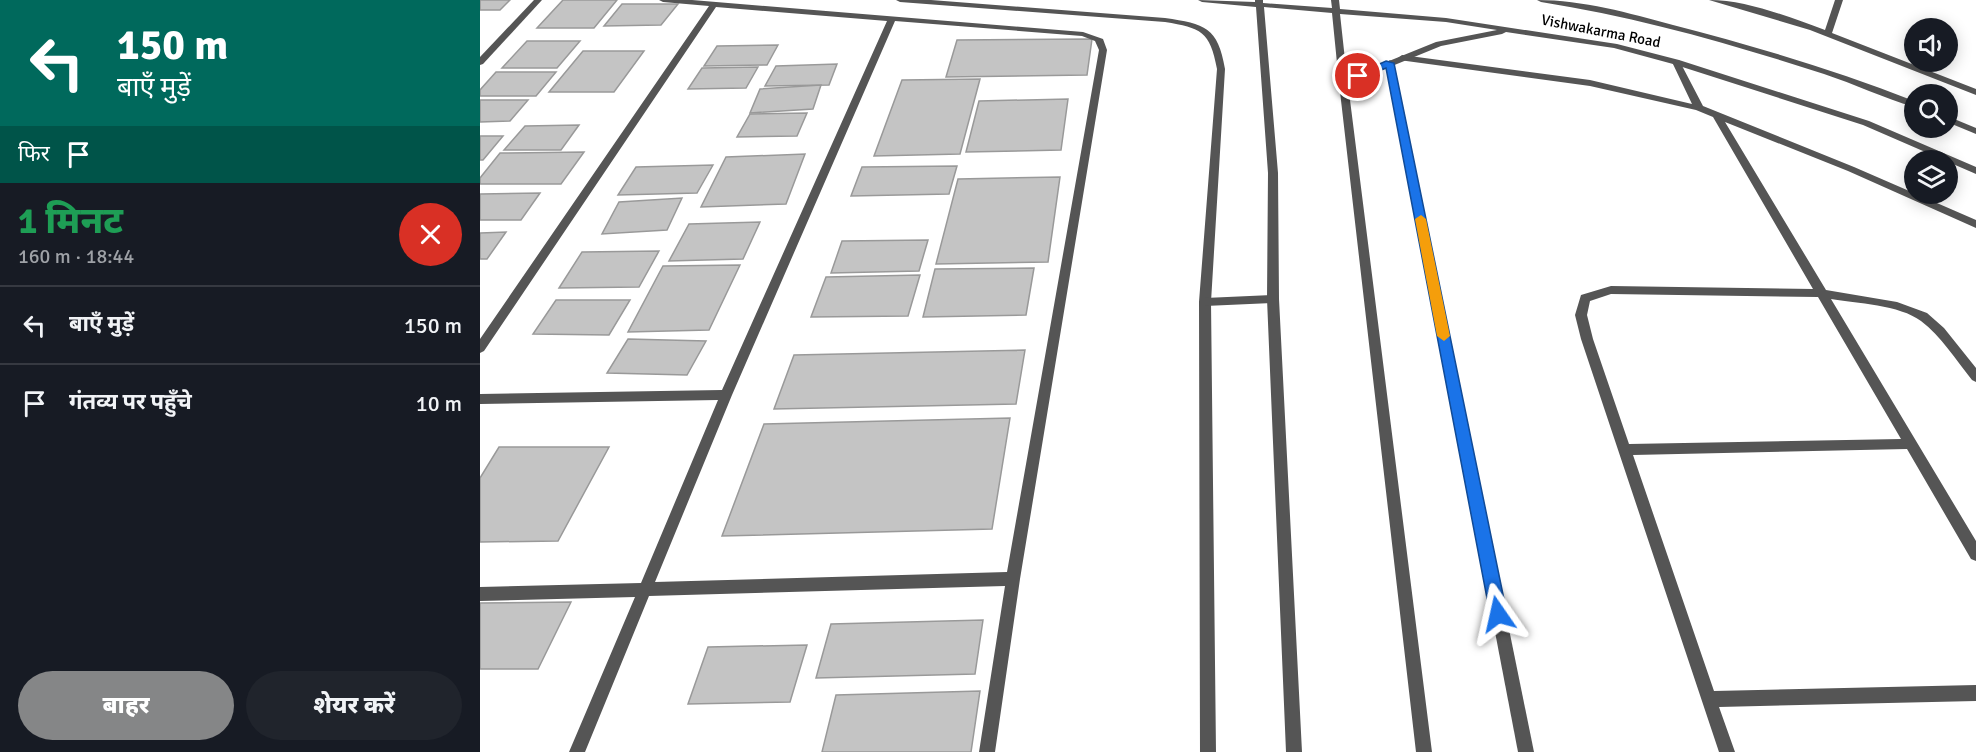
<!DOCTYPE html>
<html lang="hi">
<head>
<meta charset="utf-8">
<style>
  body { margin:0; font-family:Signika,"Noto Sans Devanagari",sans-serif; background:#20242c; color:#f1f3f6; height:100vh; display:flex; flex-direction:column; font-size:22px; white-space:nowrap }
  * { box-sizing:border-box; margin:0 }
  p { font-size:20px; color:#9ea1a6 }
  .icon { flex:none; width:33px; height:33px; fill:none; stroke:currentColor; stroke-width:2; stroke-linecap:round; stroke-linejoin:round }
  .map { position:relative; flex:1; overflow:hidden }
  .details { display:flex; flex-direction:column; background:#171b24; width:480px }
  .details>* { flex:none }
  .top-card { background:#00695c; color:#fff; overflow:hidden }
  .tools { position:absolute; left:1424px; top:18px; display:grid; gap:12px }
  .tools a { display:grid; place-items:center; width:54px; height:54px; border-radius:50%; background:#171b24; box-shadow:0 3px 15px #0003; font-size:30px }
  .pin { position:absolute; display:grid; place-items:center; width:51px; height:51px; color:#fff; margin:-26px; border:3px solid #fff; border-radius:50%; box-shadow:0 2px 6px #0007 }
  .me { position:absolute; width:66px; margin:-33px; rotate:349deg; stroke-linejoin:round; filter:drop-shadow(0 0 4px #0008) }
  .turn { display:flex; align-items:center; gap:21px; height:126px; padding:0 18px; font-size:27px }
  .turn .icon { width:78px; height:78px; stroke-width:2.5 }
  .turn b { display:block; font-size:42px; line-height:51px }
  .then { display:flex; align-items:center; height:57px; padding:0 18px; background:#0003; gap:12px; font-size:22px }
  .round { display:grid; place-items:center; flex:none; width:63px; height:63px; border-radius:32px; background:#20242c }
  .overview { display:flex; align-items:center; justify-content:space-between; height:102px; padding:0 18px }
  h1 { font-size:36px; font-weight:800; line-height:45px; color:#1e9e55 }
  .primary-button { display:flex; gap:12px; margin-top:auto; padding:12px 18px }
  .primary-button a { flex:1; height:69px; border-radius:36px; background:#858687; color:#fff; font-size:24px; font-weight:800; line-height:69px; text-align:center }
  .primary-button a+a { background:#20242c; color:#f1f3f6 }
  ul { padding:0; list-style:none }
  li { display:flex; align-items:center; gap:18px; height:78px; padding:0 18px; border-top:2px solid #363941 }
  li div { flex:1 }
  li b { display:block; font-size:22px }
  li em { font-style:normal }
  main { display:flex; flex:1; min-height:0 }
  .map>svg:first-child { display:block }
  .building { fill:#c4c4c4; stroke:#999; stroke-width:1.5 }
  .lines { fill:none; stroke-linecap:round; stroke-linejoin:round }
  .service { fill:#555; fill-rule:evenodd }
  .minor { fill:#555; fill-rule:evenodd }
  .tertiary { fill:#555; fill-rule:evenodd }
  .route { fill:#1a73e8; stroke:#114b97; stroke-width:1.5 }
  .slow { fill:#f59e0b }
  .labels { text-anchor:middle; stroke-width:6; stroke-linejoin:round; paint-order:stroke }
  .far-street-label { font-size:15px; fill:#000; stroke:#fff }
</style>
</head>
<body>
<main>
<section class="details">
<div class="top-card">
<div class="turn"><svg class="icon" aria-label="left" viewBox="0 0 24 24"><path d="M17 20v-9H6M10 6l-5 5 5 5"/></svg><div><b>150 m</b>बाएँ मुड़ें</div></div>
<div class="then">फिर<svg class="icon" aria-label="arrive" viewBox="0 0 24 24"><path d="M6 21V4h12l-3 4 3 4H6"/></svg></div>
</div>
<div class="overview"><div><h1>1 मिनट</h1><p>160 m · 18:44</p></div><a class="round" style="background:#d93025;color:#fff"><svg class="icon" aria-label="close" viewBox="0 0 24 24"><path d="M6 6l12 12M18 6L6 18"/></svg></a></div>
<ul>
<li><svg class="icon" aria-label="left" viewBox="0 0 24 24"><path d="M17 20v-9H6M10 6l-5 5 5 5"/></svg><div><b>बाएँ मुड़ें</b></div><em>150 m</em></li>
<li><svg class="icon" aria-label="arrive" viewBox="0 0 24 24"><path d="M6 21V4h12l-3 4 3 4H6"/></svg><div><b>गंतव्य पर पहुँचे</b></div><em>10 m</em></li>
</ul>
<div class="primary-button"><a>बाहर</a><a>शेयर करें</a></div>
</section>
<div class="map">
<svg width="1496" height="752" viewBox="0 0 1496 752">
  <rect width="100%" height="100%" fill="#fff"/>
  <g class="building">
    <polygon points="0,0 30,0 20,10 0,10"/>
    <polygon points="83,0 137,0 114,28 57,28"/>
    <polygon points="142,4 198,4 181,25 124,26"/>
    <polygon points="612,39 607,75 466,77 477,40"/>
    <polygon points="47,41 100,41 77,68 22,68"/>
    <polygon points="298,45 287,65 224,66 237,46"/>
    <polygon points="103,51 164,51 134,92 69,92"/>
    <polygon points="357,64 349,85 285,86 296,66"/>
    <polygon points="278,67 266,88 208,89 222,68"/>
    <polygon points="16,72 76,72 56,96 0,96 0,90"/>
    <polygon points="500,79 480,154 394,156 422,80"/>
    <polygon points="341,85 333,109 270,113 280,89"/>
    <polygon points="588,99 581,150 486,152 499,101"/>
    <polygon points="0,100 48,100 30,121 0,122"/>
    <polygon points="327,113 317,136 257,137 270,114"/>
    <polygon points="99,125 81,150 24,150 45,126"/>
    <polygon points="0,136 23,136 3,160 0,160"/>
    <polygon points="104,152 81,184 0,184 0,178 20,153"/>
    <polygon points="325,154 306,204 221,207 246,157"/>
    <polygon points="233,165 217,193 138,195 156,167"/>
    <polygon points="477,166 469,194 371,196 382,167"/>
    <polygon points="580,177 568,262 456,264 478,179"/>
    <polygon points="60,193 41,220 0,220 0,194"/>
    <polygon points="202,198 187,230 122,234 139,202"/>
    <polygon points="280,222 263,259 189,261 209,224"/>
    <polygon points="26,232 7,259 0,259 0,233"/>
    <polygon points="448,240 439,271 351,273 362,241"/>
    <polygon points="179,251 159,287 79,288 102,252"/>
    <polygon points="260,265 229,330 148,332 183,266"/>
    <polygon points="554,268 546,315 443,317 455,269"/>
    <polygon points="440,275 428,316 331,317 346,277"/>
    <polygon points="76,300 150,300 129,335 53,334"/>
    <polygon points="148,339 226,341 207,375 127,373"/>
    <polygon points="545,350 536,404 294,409 314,355"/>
    <polygon points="530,418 512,529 242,536 284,424"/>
    <polygon points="19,447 129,447 78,541 0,542 0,478"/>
    <polygon points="91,602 58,669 0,669 0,603"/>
    <polygon points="503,620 495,674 336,678 351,624"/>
    <polygon points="327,645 310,702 208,704 228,647"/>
    <polygon points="500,691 491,752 342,752 356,695"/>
  </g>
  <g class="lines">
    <path class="service" d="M416,0h35l234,18c40,6 53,9 60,51l-14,233 5,450h-16l-1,-450 18,-233c-7,-38 -16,-41 -52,-47l-265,-20z"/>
    <g class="minor">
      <polygon points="54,0 62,0 3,64 0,65 0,57"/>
      <path d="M179,0h33l391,32 20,7 4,11 -87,529 -25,173h-16l26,-166 -356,10 -64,156h-16l66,-155 -155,4v-14l161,-4 77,-183 -238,4v-10l242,-4 165,-369 -171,-14 -232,344 -4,2v-14l229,-333 -46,-4zM415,21l187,15 13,5 4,9 -92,522 -352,10 77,-187z"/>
      <path d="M1229,0c38,0 80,17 116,30l10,-30h8l-11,33 144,56v6l-166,-65z"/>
      <path d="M922,55l188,25 102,24 -20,-42 7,-2 24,46 151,61 122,53v8l-128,-57 -123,-49 101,168 71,12 30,11 17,15 32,40v14l-4,-2c-16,-20 -31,-44 -51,-59 -21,-16 -65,-18 -90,-22l145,242v20l-5,-2 -64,-110 -274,6 81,236 262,-6v16l-257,6 16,45h-16l-138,-413 -6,-24 6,-20 30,-9 202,3 -100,-172 -17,-7 -106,-24 -191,-26 -1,-2zM1131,294l207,3 83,142 -272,5 -36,-105 -6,-24 3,-14z"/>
      <polygon points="910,60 914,63 1054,752 1038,752 906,63"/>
      <polygon points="793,295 799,299 793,303 725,306 719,302 725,298"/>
    </g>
    <g class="tertiary">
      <path d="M718,0l57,2v-2h8v3l69,5 -1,-8h8l1,9 106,9 171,26 62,16 190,61 107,46v7l-113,-49 -190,-61 -59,-16 -108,-16 -4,2 -61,12 -93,38 84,668h-16l-77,-669 -7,-70 -68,-6 14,166 1,126 23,453h-16l-19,-453 1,-126 -12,-166 -54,-5zM860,14l106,8 51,8 -61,12 -89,36z"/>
      <path d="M1057,0c46,0 92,13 136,25 81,21 163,45 241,76v6c-30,-9 -60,-23 -90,-33 -93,-30 -187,-57 -283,-72z"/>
      <polygon points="1467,116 1496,128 1496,134 1467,122"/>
    </g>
  </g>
  <polygon class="route" points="906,61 914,63 1027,614 1024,620 1018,622 1013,620 1010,614 906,68 882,78 873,76"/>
  <polygon class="slow" points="941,215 946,219 970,336 964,341 957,336 935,219"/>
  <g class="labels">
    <g class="far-street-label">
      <text transform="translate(1121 31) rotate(11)" y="5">Vishwakarma Road</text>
    </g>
  </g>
</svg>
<div class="tools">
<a><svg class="icon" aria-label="sound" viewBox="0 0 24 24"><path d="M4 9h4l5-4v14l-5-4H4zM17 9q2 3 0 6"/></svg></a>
<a><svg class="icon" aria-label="search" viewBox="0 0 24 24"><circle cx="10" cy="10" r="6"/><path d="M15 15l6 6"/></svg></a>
<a><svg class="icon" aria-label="layers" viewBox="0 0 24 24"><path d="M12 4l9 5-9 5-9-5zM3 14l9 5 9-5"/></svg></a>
</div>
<div class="pin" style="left:878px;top:76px;background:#d93025"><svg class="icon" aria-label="arrive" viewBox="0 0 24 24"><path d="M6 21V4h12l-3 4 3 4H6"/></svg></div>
<svg class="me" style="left:1018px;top:614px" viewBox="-20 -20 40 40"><path d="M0-17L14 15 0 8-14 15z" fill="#1a73e8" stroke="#fff" stroke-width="4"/></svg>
</div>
</main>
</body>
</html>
